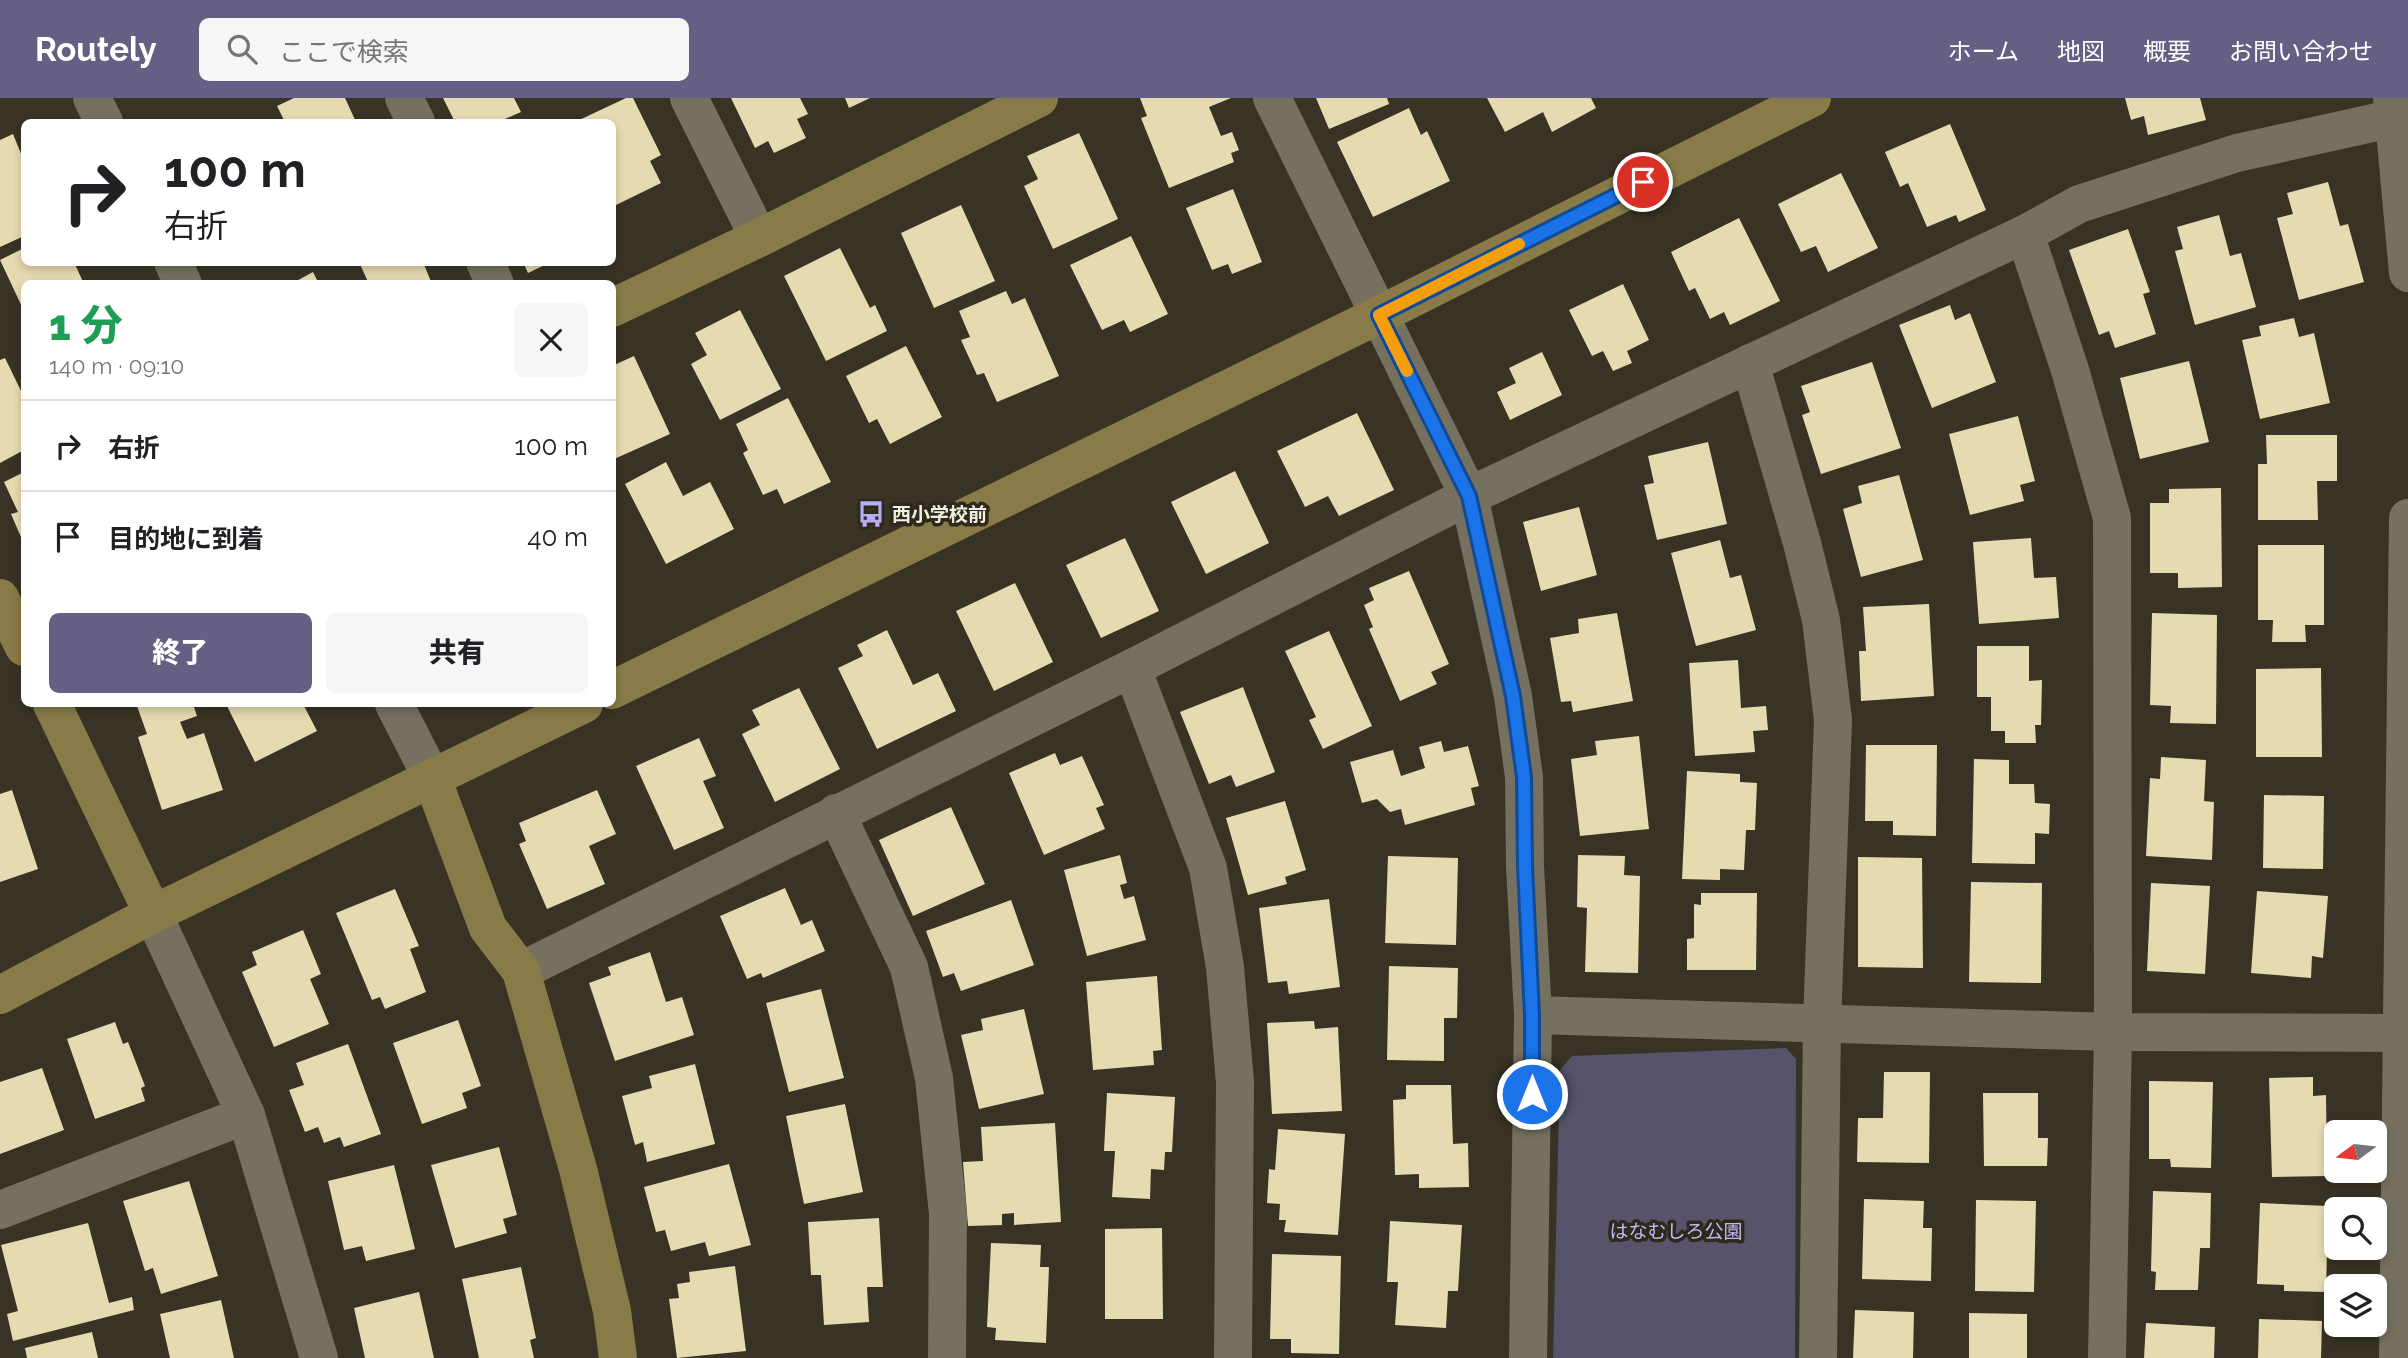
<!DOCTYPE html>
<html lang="ja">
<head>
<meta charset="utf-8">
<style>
  body { margin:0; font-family:Raleway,"Noto Sans JP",sans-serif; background:#f6f6f6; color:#202124; height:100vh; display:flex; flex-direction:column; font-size:26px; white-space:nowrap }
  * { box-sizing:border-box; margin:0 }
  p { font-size:23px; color:#757577 }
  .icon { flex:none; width:38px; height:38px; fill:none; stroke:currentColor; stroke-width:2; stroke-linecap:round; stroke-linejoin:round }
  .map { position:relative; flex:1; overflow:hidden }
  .panel { position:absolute; left:21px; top:182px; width:595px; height:427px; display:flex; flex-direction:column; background:#fff; border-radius:10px; box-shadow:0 4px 10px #0003 }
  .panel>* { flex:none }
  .banner { position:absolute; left:21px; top:21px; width:595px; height:147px; border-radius:10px; box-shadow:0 4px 10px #0003; background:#fff; color:#202124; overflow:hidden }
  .needle { width:46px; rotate:255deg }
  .tools { position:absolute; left:2324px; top:1022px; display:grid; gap:14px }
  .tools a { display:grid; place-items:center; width:63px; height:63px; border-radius:10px; background:#fff; box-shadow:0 4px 10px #0003; font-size:35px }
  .pin { position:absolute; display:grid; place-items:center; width:60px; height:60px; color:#fff; margin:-30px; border:4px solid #fff; border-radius:50%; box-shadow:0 2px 7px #0007 }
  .me { position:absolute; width:77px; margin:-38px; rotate:0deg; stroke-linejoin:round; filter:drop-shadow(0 0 5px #0008) }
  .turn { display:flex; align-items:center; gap:24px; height:147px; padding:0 28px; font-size:32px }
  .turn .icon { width:91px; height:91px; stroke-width:2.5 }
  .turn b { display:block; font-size:49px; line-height:60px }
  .round { display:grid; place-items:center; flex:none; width:74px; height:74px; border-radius:10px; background:#f6f6f6 }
  .overview { display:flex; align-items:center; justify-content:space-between; height:119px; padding:0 28px }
  h1 { font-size:42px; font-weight:800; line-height:52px; color:#1e9e55 }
  .primary-button { display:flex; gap:14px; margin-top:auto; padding:14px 28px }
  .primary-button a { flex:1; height:80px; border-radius:10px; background:#646083; color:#fff; font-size:28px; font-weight:800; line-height:80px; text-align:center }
  .primary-button a+a { background:#f6f6f6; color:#202124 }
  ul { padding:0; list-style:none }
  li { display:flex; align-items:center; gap:21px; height:91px; padding:0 28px; border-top:2px solid #e0e0e0 }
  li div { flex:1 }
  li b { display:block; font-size:26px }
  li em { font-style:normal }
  header { display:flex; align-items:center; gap:42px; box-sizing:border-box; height:98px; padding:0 35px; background:#646083; color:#fff }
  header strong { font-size:33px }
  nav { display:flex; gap:38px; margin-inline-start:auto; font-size:24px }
  .search { width:490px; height:63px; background:#f6f6f6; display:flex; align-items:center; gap:18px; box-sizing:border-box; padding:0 24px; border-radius:10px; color:#757577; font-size:26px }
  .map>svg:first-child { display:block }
  .green { fill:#56536a }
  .building { fill:#e6dab1 }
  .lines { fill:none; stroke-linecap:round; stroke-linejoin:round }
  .street { stroke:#75705f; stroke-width:38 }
  .secondary { stroke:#887b47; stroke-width:38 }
  .route-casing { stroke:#114b97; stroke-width:18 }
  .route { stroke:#1a73e8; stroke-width:12 }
  .slow { stroke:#f59e0b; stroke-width:12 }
  .labels { text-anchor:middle; stroke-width:7; stroke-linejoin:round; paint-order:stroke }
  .poi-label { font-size:19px; font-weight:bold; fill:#f2efe6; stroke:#2e291b; text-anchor:start }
  .park-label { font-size:19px; fill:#c1b9f6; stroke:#2e291b }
</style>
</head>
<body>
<header>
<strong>Routely</strong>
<div class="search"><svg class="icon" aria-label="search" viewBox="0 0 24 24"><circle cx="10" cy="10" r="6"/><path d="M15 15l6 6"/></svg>ここで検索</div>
<nav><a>ホーム</a><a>地図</a><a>概要</a><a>お問い合わせ</a></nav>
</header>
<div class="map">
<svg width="2408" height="1260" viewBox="0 0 2408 1260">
  <rect width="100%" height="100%" fill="#383324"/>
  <polygon class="green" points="1786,950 1796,961 1795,1260 1553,1260 1560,972 1572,958"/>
  <g class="building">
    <polygon points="294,0 345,0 356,24 285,24 277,8"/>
    <polygon points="443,0 514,0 521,14 498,24 455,24"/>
    <polygon points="626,0 633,0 661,57 650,63 661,85 614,108 612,24 575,24"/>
    <polygon points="731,0 800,0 808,16 797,21 806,40 774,55 768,43 755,50"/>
    <polygon points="845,0 870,0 849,10"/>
    <polygon points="1140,0 1231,0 1209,9 1221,38 1232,34 1239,52 1231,55 1234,64 1169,90 1141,20 1147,18"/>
    <polygon points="1316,0 1387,0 1389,6 1329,31"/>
    <polygon points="1487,0 1591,0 1596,10 1552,34 1543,14 1505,34"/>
    <polygon points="2125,0 2200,0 2206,22 2148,37 2144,18 2131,22"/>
    <polygon points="1409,10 1421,37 1427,33 1450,83 1373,119 1337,44"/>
    <polygon points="1950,26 1986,112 1959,124 1956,117 1927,129 1908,85 1900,89 1885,54"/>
    <polygon points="1079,35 1118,121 1053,151 1024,88 1038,81 1027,58"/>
    <polygon points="13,36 24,63 24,138 0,149 0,42"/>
    <polygon points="1841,75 1878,150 1828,174 1816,148 1801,154 1778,106"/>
    <polygon points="2328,84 2340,128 2348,126 2364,184 2299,202 2277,120 2293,116 2287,95"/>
    <polygon points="1233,91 1262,164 1232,176 1228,166 1212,172 1186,110"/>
    <polygon points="961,107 995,183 934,210 901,135"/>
    <polygon points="2219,117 2230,158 2241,155 2256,209 2195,227 2175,153 2183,151 2177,129"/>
    <polygon points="1739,120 1780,203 1730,227 1724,214 1710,221 1695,190 1689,193 1671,154"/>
    <polygon points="2128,131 2150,194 2143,196 2156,236 2115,250 2109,233 2099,237 2069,152"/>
    <polygon points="1131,138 1168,216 1130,234 1124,222 1102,232 1070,167"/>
    <polygon points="24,150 24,164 74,164 84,186 24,186 24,213 0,162"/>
    <polygon points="840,150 870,210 875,207 887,233 826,263 784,178"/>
    <polygon points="359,164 423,164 432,186 369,186"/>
    <polygon points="523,164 551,164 528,175"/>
    <polygon points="313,174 319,186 291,186"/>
    <polygon points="1623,186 1649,242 1627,253 1632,265 1613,273 1603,253 1592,258 1569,212"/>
    <polygon points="1006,193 1012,206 1025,200 1059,278 997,304 984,275 977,277 961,242 970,239 959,213"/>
    <polygon points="1950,207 1955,222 1970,215 1996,284 1932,310 1899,227"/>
    <polygon points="740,212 781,291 720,322 691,266 707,257 695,235"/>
    <polygon points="2294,220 2299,239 2314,235 2330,305 2260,321 2242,242 2261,238 2259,228"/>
    <polygon points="906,248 942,319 890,346 877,321 869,325 846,278"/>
    <polygon points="1542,254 1562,297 1510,322 1497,294 1516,285 1509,270"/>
    <polygon points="634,258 670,336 612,362 612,268"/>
    <polygon points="5,260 24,299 24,352 0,365 0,262"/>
    <polygon points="2189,263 2209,344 2140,361 2120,280"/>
    <polygon points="1872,264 1901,350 1821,376 1802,317 1810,314 1801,288"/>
    <polygon points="788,300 831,384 784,406 777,391 763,397 743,355 748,352 736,326"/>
    <polygon points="1357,315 1394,392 1339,418 1328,398 1305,409 1277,353"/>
    <polygon points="2018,318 2035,383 2020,387 2024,403 1970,417 1949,336"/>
    <polygon points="2266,337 2337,337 2337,383 2317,383 2318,422 2258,422 2258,366 2267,366"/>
    <polygon points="1708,344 1727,426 1657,442 1644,387 1654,385 1648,358"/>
    <polygon points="666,364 683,398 710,384 734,431 666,466 625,386"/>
    <polygon points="1235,373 1269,445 1206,476 1171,404"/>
    <polygon points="24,374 24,446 11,416 18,414 4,384"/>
    <polygon points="1899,377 1923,462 1861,479 1843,411 1862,405 1858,388"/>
    <polygon points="2221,390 2222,489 2178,490 2178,475 2150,475 2150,405 2169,405 2169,391"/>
    <polygon points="1579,409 1597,477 1541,493 1523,424"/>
    <polygon points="1125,440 1159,513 1101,540 1066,467"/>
    <polygon points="2031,440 2034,480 2056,479 2059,520 1979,526 1973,444"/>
    <polygon points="1720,442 1730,480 1741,477 1756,532 1696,548 1671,455"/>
    <polygon points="2258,447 2324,447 2324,527 2305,527 2306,544 2272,544 2273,522 2258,522"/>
    <polygon points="1409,473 1449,566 1431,574 1437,586 1400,603 1369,531 1373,529 1364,507 1374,502 1369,490"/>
    <polygon points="1015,485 1053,564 994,593 956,513"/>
    <polygon points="1929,506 1934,598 1861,603 1859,553 1866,553 1863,509"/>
    <polygon points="1617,515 1633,603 1573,614 1571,603 1561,604 1550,540 1579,535 1578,521"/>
    <polygon points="2152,515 2217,517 2216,626 2170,625 2171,608 2150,607"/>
    <polygon points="887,532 913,587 938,575 956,613 877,651 838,570 863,558 857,547"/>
    <polygon points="1329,533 1372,628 1323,651 1309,622 1316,619 1285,553"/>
    <polygon points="1977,548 2029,548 2029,583 2042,582 2041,627 2035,627 2036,645 2005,645 2005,633 1991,633 1991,599 1977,599"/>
    <polygon points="1738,562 1741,610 1766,608 1768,632 1753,633 1755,654 1695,658 1689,565"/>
    <polygon points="2321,570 2322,659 2256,659 2256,571"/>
    <polygon points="1243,589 1275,674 1236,689 1231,677 1209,686 1180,614"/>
    <polygon points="799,590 840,671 775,704 742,636 760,627 752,612"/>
    <polygon points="144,606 193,606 197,618 180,624 187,641 204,635 223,692 162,712 138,639 147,636 137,608"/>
    <polygon points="226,606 303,606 317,633 255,664"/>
    <polygon points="1639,638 1649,731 1580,738 1571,661 1597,657 1595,643"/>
    <polygon points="699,640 716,678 703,683 724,730 674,752 636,668"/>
    <polygon points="1441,643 1444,654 1468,648 1479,688 1471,690 1475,707 1405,727 1401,711 1390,714 1377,701 1362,705 1350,664 1393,652 1401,678 1425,670 1419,649"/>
    <polygon points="1866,647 1937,647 1936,738 1893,737 1893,723 1865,723"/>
    <polygon points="1055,655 1060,667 1082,658 1104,707 1096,710 1105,731 1044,757 1009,675"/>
    <polygon points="2161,659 2206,662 2204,703 2214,704 2212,762 2146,758 2150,680 2160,681"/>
    <polygon points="1974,661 2009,662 2009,686 2034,686 2035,705 2050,706 2049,736 2035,735 2035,766 1972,765"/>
    <polygon points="1687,673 1740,676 1740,684 1757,685 1755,732 1746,732 1744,772 1720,771 1720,782 1682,781"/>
    <polygon points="12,692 38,771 0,784 0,696"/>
    <polygon points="597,692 616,736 589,748 605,786 547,811 519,746 526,743 519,725"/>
    <polygon points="2264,697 2324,698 2323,771 2263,770"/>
    <polygon points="1285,703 1306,772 1285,779 1287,786 1248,797 1226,720"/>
    <polygon points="951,709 985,786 913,818 879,742"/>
    <polygon points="1120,757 1127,785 1120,787 1124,801 1134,798 1146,842 1087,858 1064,772"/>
    <polygon points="1578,757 1625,758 1624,777 1640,778 1638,875 1585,874 1587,810 1577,809"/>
    <polygon points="1388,758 1458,760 1456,847 1385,845"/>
    <polygon points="1858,759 1922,760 1923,870 1858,869"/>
    <polygon points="1971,784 2042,785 2041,885 1969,884"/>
    <polygon points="2151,785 2210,788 2205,876 2147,873"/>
    <polygon points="785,790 801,827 812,822 825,853 763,880 761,875 747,881 720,818"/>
    <polygon points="395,791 419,848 410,851 426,894 385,911 380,899 372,902 336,815"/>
    <polygon points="2257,793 2328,798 2323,860 2312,858 2311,880 2251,875"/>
    <polygon points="1701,795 1757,795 1756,872 1687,872 1687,841 1694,840 1694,806 1701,807"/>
    <polygon points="1329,801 1340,889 1289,896 1287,883 1268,885 1259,810"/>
    <polygon points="1011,802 1034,867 961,893 954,875 943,879 926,833"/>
    <polygon points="303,832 321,876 310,881 329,926 274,949 242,874 257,867 252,854"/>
    <polygon points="650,854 666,904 682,899 694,937 615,963 589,885 611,877 608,869"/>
    <polygon points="1389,868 1458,870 1457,920 1444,920 1444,963 1387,962"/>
    <polygon points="1157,878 1162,952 1153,953 1154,967 1093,972 1086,884"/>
    <polygon points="821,891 844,980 789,994 766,905"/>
    <polygon points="1024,911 1044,996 979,1011 961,937 983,932 981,921"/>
    <polygon points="458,922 481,988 462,995 467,1010 422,1026 393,945"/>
    <polygon points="1314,923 1315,931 1338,929 1342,1013 1272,1016 1267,925"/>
    <polygon points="115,924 123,946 128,944 145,988 141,990 145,1003 95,1021 67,941"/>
    <polygon points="348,946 381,1036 344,1049 340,1039 324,1045 318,1029 305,1034 289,992 304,987 296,965"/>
    <polygon points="695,966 715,1046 647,1064 643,1044 635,1047 622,998 652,990 649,978"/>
    <polygon points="42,970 64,1032 0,1056 0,984"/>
    <polygon points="1884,974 1930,974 1929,1065 1857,1064 1858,1020 1883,1020"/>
    <polygon points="2313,979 2313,998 2326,997 2327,1078 2272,1079 2269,980"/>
    <polygon points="2149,983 2213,984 2211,1070 2171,1069 2170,1061 2149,1061"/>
    <polygon points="1406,987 1451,987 1453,1046 1468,1045 1469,1089 1419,1090 1419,1076 1395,1077 1393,1002 1406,1001"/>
    <polygon points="1107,995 1175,999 1172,1054 1165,1054 1164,1072 1151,1071 1150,1101 1112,1099 1115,1053 1104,1053"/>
    <polygon points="1983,995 2038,995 2038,1040 2048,1040 2047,1068 1984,1068"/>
    <polygon points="845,1006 863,1094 804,1106 786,1018"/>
    <polygon points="1055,1025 1061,1124 1014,1127 1014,1115 1002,1116 1002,1127 968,1128 963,1064 983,1063 981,1029"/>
    <polygon points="1278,1031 1345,1036 1338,1137 1284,1134 1286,1122 1279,1122 1280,1106 1267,1105 1269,1071 1275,1072"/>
    <polygon points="499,1049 517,1117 503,1121 507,1135 455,1150 431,1067"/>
    <polygon points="729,1066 751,1147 709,1158 705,1144 671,1153 665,1132 656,1134 644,1089"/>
    <polygon points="394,1067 415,1151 366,1163 362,1148 344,1152 328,1083"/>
    <polygon points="189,1083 218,1178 161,1196 153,1170 145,1173 123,1103"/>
    <polygon points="2153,1093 2211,1095 2210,1150 2200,1150 2198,1192 2155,1192 2156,1174 2151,1173"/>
    <polygon points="1864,1101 1924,1103 1923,1130 1932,1130 1931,1183 1862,1181"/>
    <polygon points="1976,1102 2036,1103 2034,1194 1975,1193"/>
    <polygon points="2260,1105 2328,1108 2326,1194 2284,1193 2284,1187 2257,1186"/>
    <polygon points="879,1120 883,1189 867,1189 869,1224 824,1227 821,1177 811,1177 808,1124"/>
    <polygon points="1390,1123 1462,1127 1458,1193 1448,1193 1446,1230 1395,1227 1398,1184 1387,1184"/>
    <polygon points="88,1125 109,1205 132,1199 134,1212 13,1243 7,1216 18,1213 1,1147"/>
    <polygon points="1162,1130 1163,1221 1105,1221 1105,1131"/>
    <polygon points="991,1145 1041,1147 1040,1169 1049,1169 1046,1245 995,1242 996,1230 987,1229"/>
    <polygon points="1272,1156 1341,1158 1339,1256 1291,1255 1291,1241 1270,1241"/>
    <polygon points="735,1168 746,1253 677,1260 669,1201 679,1200 677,1186 690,1184 689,1174"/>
    <polygon points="521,1169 536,1240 530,1242 534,1260 479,1260 462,1181"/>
    <polygon points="419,1194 434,1260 365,1260 354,1210"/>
    <polygon points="221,1202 234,1260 170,1260 160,1216"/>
    <polygon points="1855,1212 1914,1214 1913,1260 1853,1260"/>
    <polygon points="1969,1215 2027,1216 2027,1260 1969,1260"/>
    <polygon points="2259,1221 2322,1223 2321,1260 2258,1260"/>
    <polygon points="2146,1225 2215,1229 2214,1260 2144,1260"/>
    <polygon points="92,1234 98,1260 27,1260 25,1250"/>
  </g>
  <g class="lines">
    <g class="street">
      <polyline points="92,0 104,24"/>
      <polyline points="404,0 416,24"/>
      <polyline points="689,0 759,140"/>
      <polyline points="1272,0 1469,398 1513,598 1524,679 1525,768 1533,917 1528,1260"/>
      <polyline points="2392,0 2408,175"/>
      <polyline points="2025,136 2070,272 2112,420 2113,934 2107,1260"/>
      <polyline points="173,164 183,186"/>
      <polyline points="485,164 495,186"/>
      <polyline points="1750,265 1802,445 1821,522 1833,622 1822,925 1818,1260"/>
      <polyline points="1132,570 1208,770 1225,869 1235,984 1233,1260"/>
      <polyline points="394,606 432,680"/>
      <polyline points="836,715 909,869 934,980 948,1116 947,1260"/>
      <polyline points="153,816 246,1017 319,1260"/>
      <polyline points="521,873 1132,570 1469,398 2025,136 2079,106 2237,55 2395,20 2408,20"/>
      <polyline points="1533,917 2113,934 2408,935"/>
      <polyline points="0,1112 246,1017"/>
      <polyline points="2398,1260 2408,420"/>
    </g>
    <g class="secondary">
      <polyline points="612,210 759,140 1039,0"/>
      <polyline points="0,500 24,549"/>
      <polyline points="612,592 1379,217 1812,0"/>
      <polyline points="52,606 153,816"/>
      <polyline points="432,680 488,830 521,873 578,1071 612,1213 618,1260"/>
      <polyline points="0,897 153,816 584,606"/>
    </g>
  </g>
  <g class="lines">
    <defs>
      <polyline id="route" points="1532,996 1532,917 1525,768 1524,679 1513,598 1469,398 1379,217 1643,84"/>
    </defs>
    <use href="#route" class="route-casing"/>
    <use href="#route" class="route"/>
    <polyline class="slow" points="1407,273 1379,217 1519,146"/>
  </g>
  <defs>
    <symbol id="bus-bare" viewBox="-9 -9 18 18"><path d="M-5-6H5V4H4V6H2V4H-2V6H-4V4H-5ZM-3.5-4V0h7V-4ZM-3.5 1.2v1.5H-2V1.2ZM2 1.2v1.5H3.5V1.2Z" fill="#b6acf8" stroke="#2e291b" stroke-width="2.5" paint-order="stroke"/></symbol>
  </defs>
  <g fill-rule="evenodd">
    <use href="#bus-bare" x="852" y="397" width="38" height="38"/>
  </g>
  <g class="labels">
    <g class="poi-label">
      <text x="892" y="423">西小学校前</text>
    </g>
    <g class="park-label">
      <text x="1676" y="1140">はなむしろ公園</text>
    </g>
  </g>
</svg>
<div class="tools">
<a><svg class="needle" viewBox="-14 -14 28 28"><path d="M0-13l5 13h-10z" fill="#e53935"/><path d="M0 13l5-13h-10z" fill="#757577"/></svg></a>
<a><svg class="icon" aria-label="search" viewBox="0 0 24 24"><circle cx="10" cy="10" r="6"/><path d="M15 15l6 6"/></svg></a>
<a><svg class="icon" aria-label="layers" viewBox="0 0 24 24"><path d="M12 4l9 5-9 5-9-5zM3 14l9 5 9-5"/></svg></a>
</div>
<div class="pin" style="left:1643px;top:84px;background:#d93025"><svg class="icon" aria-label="arrive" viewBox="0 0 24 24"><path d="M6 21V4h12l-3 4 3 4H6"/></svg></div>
<svg class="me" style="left:1532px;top:996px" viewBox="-20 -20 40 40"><circle r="17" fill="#1a73e8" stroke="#fff" stroke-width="3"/><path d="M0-11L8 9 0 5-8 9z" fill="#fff"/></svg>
<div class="banner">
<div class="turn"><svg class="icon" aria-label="right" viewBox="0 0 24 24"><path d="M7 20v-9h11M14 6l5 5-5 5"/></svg><div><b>100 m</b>右折</div></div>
</div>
<section class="panel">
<div class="overview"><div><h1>1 分</h1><p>140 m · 09:10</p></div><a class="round"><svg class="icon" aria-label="close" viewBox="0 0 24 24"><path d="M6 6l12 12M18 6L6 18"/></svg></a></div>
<ul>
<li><svg class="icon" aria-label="right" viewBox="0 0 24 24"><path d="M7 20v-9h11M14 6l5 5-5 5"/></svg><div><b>右折</b></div><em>100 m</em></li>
<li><svg class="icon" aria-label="arrive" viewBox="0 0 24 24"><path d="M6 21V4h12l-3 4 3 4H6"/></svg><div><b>目的地に到着</b></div><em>40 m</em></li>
</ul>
<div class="primary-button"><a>終了</a><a>共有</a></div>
</section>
</div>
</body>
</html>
